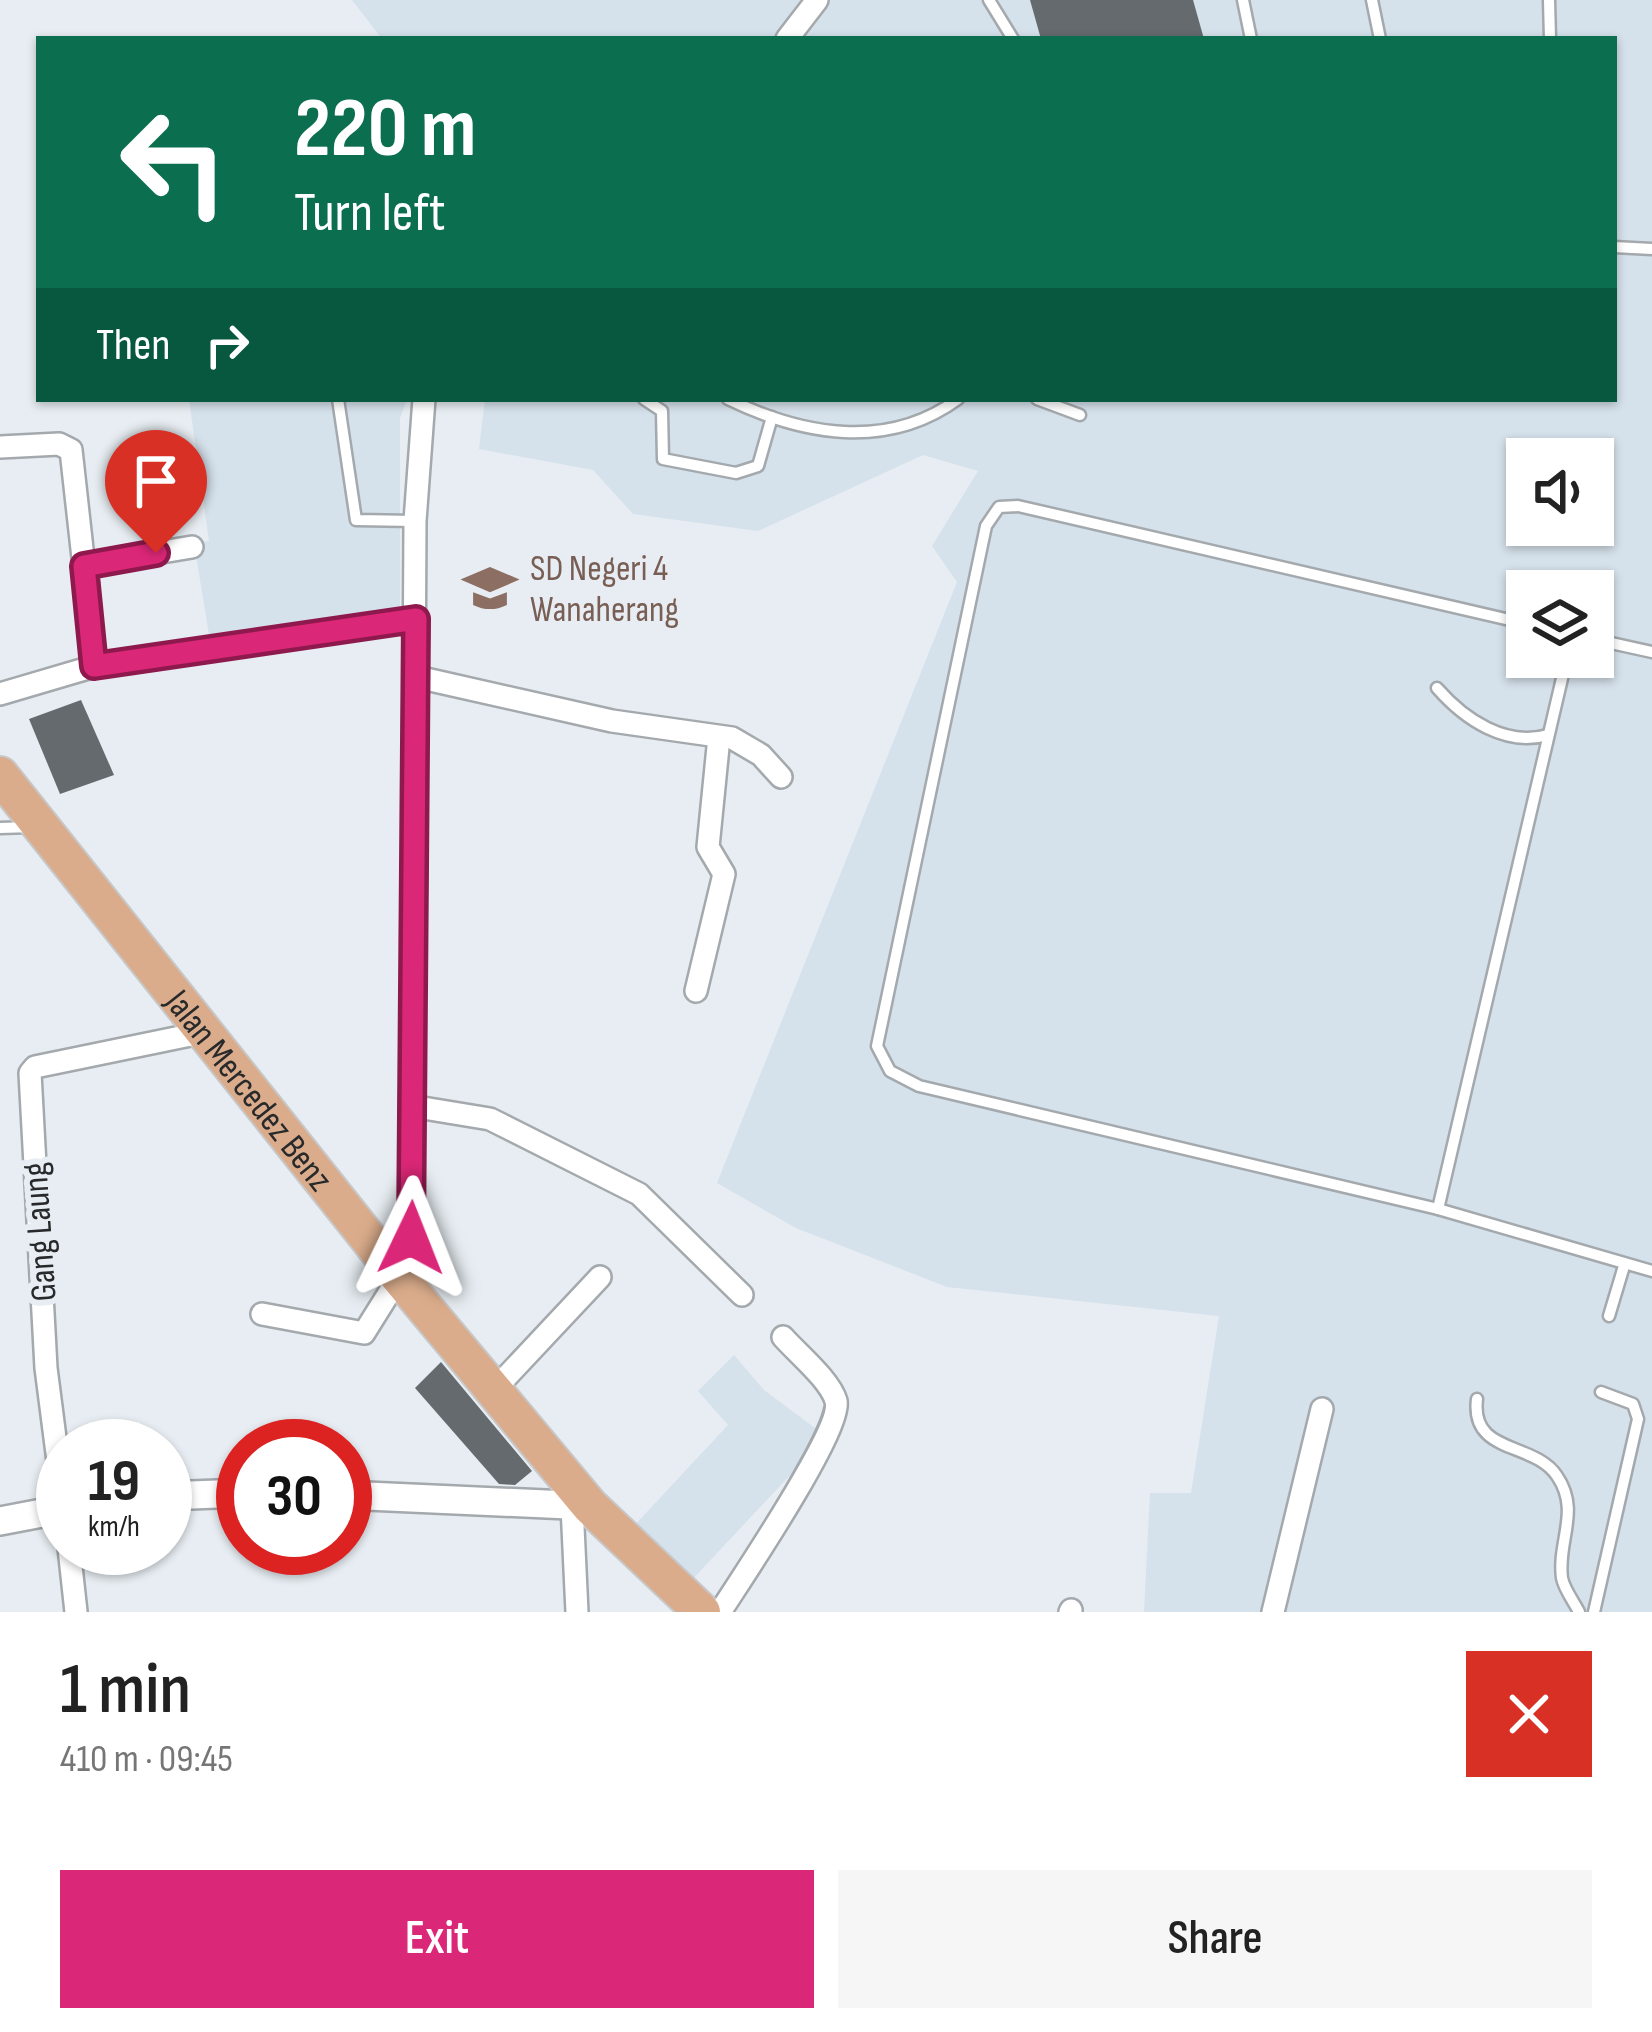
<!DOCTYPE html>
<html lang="en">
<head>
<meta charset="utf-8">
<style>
  body { margin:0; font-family:"Sofia Sans Condensed",sans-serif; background:#f6f6f6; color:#222; height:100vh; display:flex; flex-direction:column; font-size:45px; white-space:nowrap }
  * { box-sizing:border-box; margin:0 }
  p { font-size:39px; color:#767676 }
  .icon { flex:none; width:66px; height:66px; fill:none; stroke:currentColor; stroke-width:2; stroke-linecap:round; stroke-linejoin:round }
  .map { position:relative; height:1612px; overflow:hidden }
  .panel { display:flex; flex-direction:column; background:#fff; flex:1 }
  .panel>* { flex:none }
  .hud { position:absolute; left:36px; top:36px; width:1581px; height:366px; border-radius:0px; box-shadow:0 3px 9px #0004; background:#0b6e4f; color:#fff; overflow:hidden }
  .tools { position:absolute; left:1506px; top:438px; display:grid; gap:24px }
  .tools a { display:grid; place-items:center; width:108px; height:108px; border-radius:0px; background:#fff; box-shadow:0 3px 9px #0004; font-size:60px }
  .speed { position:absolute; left:36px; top:1419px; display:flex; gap:24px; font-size:60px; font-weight:700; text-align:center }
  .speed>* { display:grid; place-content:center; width:156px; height:156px; border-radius:50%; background:#fff; box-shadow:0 3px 9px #0004; line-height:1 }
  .speed small { font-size:30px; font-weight:400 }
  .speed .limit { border:18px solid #d22; background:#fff; color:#111 }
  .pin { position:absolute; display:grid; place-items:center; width:102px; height:102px; color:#fff; margin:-123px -51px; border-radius:50% 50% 50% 0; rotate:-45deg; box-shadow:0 0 12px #0007 }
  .pin .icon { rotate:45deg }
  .me { position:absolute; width:132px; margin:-66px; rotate:2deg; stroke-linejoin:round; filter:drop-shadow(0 0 9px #0008) }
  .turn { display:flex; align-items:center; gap:42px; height:252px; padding:0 60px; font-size:54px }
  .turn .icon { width:156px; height:156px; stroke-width:2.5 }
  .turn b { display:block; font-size:84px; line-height:102px }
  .then { display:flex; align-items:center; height:114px; padding:0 60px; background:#0003; gap:24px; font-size:45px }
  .round { display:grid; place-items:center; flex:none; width:126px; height:126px; border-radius:0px; background:#f6f6f6 }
  .head { display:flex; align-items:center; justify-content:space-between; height:204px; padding:0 60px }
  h1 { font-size:72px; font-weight:600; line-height:90px }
  .cta { display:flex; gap:24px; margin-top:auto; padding:24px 60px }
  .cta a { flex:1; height:138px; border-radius:0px; background:#db2777; color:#fff; font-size:48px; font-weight:600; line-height:138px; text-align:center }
  .cta a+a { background:#f6f6f6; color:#222 }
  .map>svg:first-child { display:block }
  .built { fill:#d5e1eb; fill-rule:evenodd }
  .building { fill:#656a6e }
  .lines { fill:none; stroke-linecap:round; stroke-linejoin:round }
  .service-casing { stroke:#a4a9ad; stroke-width:15 }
  .minor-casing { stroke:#a4a9ad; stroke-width:26 }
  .tertiary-casing { stroke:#a4a9ad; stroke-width:32 }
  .primary-casing { stroke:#c7c7c8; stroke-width:40 }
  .service { stroke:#fff; stroke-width:10 }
  .minor { stroke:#fff; stroke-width:21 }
  .tertiary { stroke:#fff; stroke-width:27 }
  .primary { stroke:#daac8b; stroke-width:36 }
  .route-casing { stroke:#8e194d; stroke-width:30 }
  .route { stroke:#db2777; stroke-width:21 }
  .labels { text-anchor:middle; stroke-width:12; stroke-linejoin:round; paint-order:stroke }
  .education-label { font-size:36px; fill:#785e54; stroke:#e7edf2; text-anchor:start }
  .street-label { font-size:36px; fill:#27292b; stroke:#e7edf2 }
</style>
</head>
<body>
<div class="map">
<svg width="1652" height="1612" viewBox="0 0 1652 1612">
  <rect width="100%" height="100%" fill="#e7edf2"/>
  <g class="built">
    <path d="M352,0h1300v1612h-508l6,-119h41l28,-177 -272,-29 -151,-59 -79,-45 240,-601 -25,-36 46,-75 -55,-16 -165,76 -125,-17 -40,-44 -114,-21 6,-50h1129v-360h-1232zM1527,459h66v66h-66zM1527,591h66v66h-66z"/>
    <polygon points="189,399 407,399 400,418 400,619 210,641 194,543 209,541"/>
    <polygon points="734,1355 764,1390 815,1428 794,1471 689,1583 632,1528 728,1425 698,1391"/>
  </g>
  <g class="building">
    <polygon points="1030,0 1193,0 1204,39 1041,39"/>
    <polygon points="81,700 114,775 60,794 29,719"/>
    <polygon points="441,1362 532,1471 515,1485 499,1484 415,1388"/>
  </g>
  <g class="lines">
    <defs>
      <g id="service">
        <polyline points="989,0 1013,39"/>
        <polyline points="1243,0 1251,39"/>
        <polyline points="1372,0 1380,39"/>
        <polyline points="1549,0 1550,39"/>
        <polyline points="1614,247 1652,249"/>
        <polyline points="338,399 356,520 415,521"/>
        <polyline points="644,399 662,411 663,459 736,473 758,466 772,417"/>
        <path d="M728,399c74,36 159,52 230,0"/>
        <polyline points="1037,399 1080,415"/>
        <polyline points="1527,624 1018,506 999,507 986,526 877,1046 890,1071 919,1086 1438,1209 1652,1271"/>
        <polyline points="1593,639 1652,652"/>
        <path d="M1437,688c28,32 69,59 111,47"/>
        <polyline points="0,828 32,827"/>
        <polyline points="1438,1209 1567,657"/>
        <polyline points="1609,1316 1624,1266"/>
        <path d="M1477,1399c-7,56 57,42 80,77 24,35 0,65 5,102 2,11 12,24 17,34"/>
        <polyline points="1594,1612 1638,1419 1633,1404 1601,1392"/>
      </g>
      <g id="minor">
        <polyline points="787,39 817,0"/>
        <polyline points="0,447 59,444 71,450 95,666"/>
        <polyline points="84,565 192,547"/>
        <polyline points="417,677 612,721 732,738 761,755 781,777"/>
        <polyline points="0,694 95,666 416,619"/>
        <polyline points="696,991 724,874 708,847 719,737"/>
        <polyline points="411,1106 490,1119 639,1194 742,1295"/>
        <polyline points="262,1314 364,1333 399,1277 411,1238 415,521 424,399"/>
        <polyline points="494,1390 600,1277"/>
        <polyline points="63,1500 46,1368 30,1073 35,1067 205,1032"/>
        <polyline points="572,1506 577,1612"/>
        <polyline points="69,1548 76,1612"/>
        <path d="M720,1612c20,-31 123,-184 116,-211 -6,-21 -38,-47 -53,-64"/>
        <polyline points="1070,1612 1071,1610"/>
        <polyline points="1273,1612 1322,1409"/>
      </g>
      <g id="tertiary">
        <polyline points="345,1495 590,1506"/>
        <polyline points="165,1496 243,1493"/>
        <polyline points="0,1521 63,1509"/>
      </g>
      <g id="primary">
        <path id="s1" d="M0,775l399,502 191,229 112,106"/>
      </g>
    </defs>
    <use href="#service" class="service-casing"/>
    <use href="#minor" class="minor-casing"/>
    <use href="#tertiary" class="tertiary-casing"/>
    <use href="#primary" class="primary-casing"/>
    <use href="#service" class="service"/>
    <use href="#minor" class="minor"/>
    <use href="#tertiary" class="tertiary"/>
    <use href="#primary" class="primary"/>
  </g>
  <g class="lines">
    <defs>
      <polyline id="route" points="156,553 84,566 94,666 416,619 411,1238"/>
    </defs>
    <use href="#route" class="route-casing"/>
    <use href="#route" class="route"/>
  </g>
  <defs>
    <symbol id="school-bare" viewBox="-9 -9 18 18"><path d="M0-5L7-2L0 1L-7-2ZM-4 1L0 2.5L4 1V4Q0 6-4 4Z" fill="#8d6e63" stroke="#e7edf2" stroke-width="2.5" paint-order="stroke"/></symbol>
  </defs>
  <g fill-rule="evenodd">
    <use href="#school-bare" x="452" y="550" width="76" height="76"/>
  </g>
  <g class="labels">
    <g class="education-label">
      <text x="530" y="580">SD Negeri 4<tspan x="530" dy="41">Wanaherang</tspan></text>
    </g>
    <g class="street-label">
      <text dy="13" stroke="none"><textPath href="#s1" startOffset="402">Jalan Mercedez Benz</textPath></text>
      <text transform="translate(38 1232) rotate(-94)" y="13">Gang Laung</text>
    </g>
  </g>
</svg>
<div class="tools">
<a><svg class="icon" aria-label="sound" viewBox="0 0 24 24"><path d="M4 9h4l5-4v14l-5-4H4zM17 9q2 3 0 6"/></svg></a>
<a><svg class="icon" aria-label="layers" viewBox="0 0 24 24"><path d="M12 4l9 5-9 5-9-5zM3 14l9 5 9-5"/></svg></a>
</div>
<div class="speed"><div>19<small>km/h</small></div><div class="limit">30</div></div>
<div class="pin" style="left:156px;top:553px;background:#d93025"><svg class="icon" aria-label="arrive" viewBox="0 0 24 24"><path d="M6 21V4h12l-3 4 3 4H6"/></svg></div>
<svg class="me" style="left:411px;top:1238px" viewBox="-20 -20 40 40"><path d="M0-17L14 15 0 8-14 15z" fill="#db2777" stroke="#fff" stroke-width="4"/></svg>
<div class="hud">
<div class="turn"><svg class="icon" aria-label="left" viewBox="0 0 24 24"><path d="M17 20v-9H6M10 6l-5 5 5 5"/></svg><div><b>220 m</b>Turn left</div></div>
<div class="then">Then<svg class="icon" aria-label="right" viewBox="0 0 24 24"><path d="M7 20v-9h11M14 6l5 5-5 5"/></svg></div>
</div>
</div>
<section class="panel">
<div class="head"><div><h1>1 min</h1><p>410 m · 09:45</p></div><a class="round" style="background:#d93025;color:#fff"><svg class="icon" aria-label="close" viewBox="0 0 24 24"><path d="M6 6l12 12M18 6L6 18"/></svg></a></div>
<div class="cta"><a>Exit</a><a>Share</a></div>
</section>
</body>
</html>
